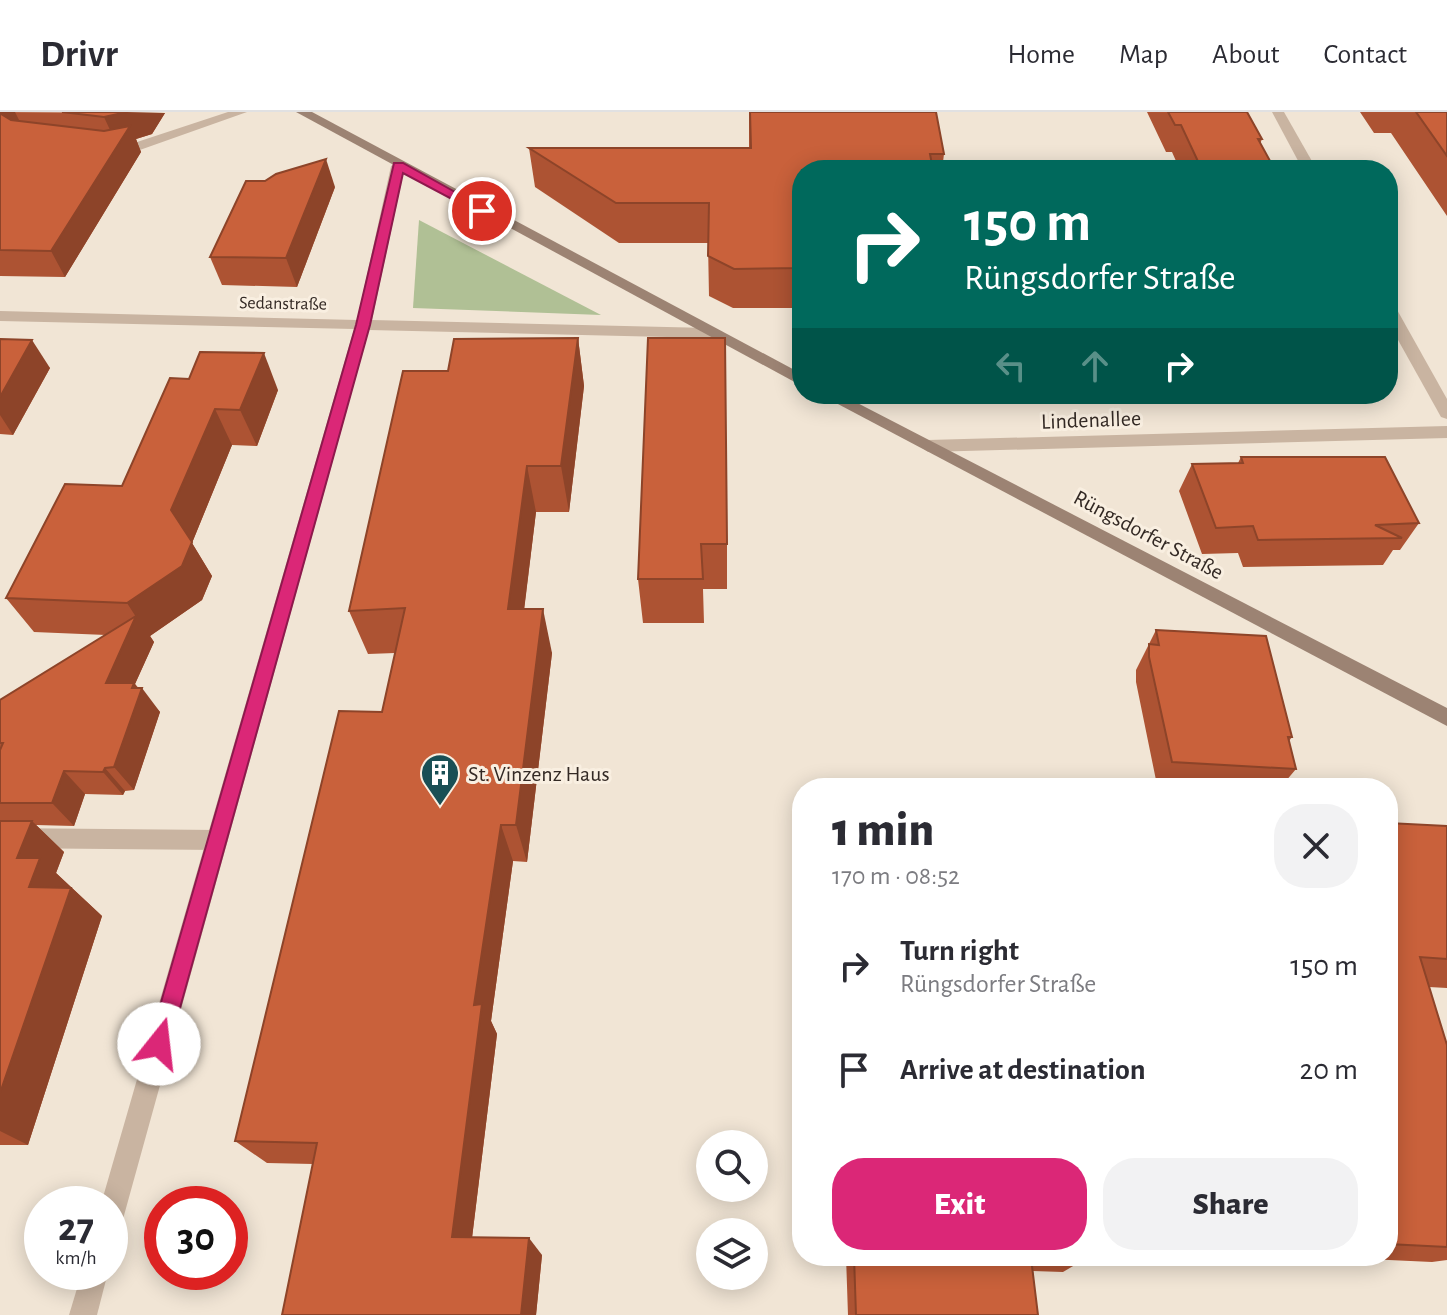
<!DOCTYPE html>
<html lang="en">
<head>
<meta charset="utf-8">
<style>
  body { margin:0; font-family:"Alegreya Sans",sans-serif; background:#f2f2f3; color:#2b2b33; height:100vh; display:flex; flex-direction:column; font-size:30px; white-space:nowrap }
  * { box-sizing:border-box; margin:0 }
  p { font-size:26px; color:#7c7c81 }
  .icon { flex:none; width:44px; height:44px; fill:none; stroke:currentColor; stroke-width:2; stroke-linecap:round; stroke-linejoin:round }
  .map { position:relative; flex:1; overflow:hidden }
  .details { position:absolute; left:792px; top:666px; width:606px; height:488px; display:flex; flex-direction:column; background:#fff; border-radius:32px; box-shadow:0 4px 20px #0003 }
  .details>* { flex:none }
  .banner { position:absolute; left:792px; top:48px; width:606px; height:244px; border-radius:32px; box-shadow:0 4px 20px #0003; background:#00695c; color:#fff; overflow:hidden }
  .controls { position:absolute; left:696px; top:1018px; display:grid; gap:16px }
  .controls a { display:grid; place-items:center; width:72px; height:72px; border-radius:50%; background:#fff; box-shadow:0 4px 20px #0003; font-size:40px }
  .speed { position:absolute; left:24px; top:1074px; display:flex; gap:16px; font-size:40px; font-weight:700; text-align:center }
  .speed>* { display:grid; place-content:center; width:104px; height:104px; border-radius:50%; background:#fff; box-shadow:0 4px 20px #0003; line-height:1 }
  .speed small { font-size:20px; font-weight:400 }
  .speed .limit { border:12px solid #d22; background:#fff; color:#111 }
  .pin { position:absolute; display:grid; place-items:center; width:68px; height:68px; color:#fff; margin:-34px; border:4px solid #fff; border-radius:50%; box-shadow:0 2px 8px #0007 }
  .me { position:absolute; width:88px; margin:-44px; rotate:16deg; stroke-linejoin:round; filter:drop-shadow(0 0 6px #0008) }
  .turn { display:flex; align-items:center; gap:28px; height:168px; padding:0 40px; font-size:36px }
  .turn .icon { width:104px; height:104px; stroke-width:2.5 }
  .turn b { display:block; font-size:56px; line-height:68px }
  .lanes { display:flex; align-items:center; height:76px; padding:0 40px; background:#0003; justify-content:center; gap:40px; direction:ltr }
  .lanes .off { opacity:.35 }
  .round { display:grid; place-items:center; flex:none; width:84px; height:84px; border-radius:32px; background:#f2f2f3 }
  .headline { display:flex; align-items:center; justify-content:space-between; height:136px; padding:0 40px }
  h1 { font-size:48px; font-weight:800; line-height:60px }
  .cta { display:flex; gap:16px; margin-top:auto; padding:16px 40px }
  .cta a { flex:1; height:92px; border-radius:32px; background:#db2777; color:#fff; font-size:32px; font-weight:800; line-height:92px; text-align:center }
  .cta a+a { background:#f2f2f3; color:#2b2b33 }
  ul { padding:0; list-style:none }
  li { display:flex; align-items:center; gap:24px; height:104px; padding:0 40px }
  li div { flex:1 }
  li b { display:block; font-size:30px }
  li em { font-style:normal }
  header { display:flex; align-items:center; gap:48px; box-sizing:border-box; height:112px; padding:0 40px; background:#fff; border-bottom:2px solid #e1e1e2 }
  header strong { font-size:38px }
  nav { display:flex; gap:44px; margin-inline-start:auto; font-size:28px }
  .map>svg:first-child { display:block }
  .green { fill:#b0c095 }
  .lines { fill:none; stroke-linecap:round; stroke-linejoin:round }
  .lane { fill:#c9b4a1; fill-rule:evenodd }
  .street { fill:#c9b4a1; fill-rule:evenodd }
  .secondary { fill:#9c8373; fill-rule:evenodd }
  .wall { fill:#ad5333 }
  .shaded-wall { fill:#8d4429 }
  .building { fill:#c9613b; stroke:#8d4429; stroke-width:2 }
  .route { fill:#db2777; stroke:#8e194d; stroke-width:2 }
  .labels { text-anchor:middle; stroke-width:6; stroke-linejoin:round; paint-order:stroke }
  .far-street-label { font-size:18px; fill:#332924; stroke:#f9efe1 }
  .street-label { font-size:22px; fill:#332924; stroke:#f9efe1 }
  .poi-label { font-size:22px; fill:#332924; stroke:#f9efe1; text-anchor:start }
</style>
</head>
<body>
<header>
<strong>Drivr</strong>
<nav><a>Home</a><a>Map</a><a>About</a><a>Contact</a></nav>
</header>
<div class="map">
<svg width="1447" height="1203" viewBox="0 0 1447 1203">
  <rect width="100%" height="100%" fill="#f1e5d5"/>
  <polygon class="green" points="419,108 601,203 413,196"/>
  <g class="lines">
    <g class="lane">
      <polygon points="228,0 247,0 137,39 111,41 104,37 111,33 131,32"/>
      <polygon points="0,716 217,718 225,721 228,728 225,735 217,738 0,736"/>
    </g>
    <g class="street">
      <polygon points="1272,0 1284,0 1317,58 1303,58"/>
      <polygon points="398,50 405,54 372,208 709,216 717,221 709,226 369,218 123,1107 119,1116 110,1120 110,1092 101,1092 354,217 0,209 0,199 357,208 391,54"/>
      <polygon points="1388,191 1396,196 1447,287 1447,307 1441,305 1388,210"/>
      <polygon points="1447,314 1447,326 928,340 920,334 928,328"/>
      <polygon points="82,1160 108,1160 97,1203 69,1203"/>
    </g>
    <g class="secondary">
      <polygon points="296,0 312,0 802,262 802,274"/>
      <polygon points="819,282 840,282 1447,596 1447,614"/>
    </g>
  </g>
  <g class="wall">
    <polygon points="0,0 165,1 152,22 136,27 141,40 65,165 0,164"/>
    <polygon points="749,0 936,0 944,42 942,58 802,58 802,196 733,196 709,184 708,131 619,131 535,75 529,36 749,36"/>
    <polygon points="1147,0 1247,0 1262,27 1260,32 1275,58 1180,58 1172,40 1166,40"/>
    <polygon points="1360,0 1447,0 1447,104 1391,21 1374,21"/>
    <polygon points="335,75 297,175 222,173 210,145"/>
    <polygon points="578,226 584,274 569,400 536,400 524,497 552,541 527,750 513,749 491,909 497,922 472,1126 542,1143 536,1203 282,1203 313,1052 267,1051 235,1029 382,600 395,541 368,542 349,499 448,259"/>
    <polygon points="648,226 727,432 727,477 703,477 704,511 643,511 638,467"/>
    <polygon points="0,227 50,256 13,323 0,322"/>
    <polygon points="170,266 278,278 257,334 232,333 192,431 212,464 202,488 150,524 154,530 135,572 160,600 134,678 125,679 123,683 85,682 74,714 36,713 64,740 56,761 102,804 28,1033 0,1033 0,588 106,523 34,520 6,486 122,374"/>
    <polygon points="1235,282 1300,282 1236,284"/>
    <polygon points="1241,345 1419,411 1400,438 1393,438 1383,453 1243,455 1238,441 1202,442 1179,379 1192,352 1238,351"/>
    <polygon points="1156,518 1292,625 1289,629 1296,657 1280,676 1205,676 1157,673 1136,570 1136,558"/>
    <polygon points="1388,711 1447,714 1447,876 1429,875 1447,933 1447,1148 1432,1150 1303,1144 1388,1144"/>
    <polygon points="846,1144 1085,1144 1085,1147 1063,1160 1033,1159 1038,1203 848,1203"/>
  </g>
  <g class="shaded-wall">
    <polygon points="2,0 15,0 25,20 1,2"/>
    <polygon points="127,0 165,1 152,22 136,27 141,40 65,165 51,139 116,31 104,5"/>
    <polygon points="326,47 335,75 297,175 286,146"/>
    <polygon points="578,226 584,274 569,400 561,354"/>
    <polygon points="32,228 50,256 13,323 0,303 0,285"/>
    <polygon points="264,241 278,278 257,334 240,298"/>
    <polygon points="215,297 232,333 192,431 212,464 202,488 150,524 154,530 135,572 140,580 142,576 160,600 134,678 114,655 106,571 136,505 127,491 171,398"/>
    <polygon points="527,354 536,400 519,540 508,497"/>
    <polygon points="543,497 552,541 527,750 516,713"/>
    <polygon points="105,656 125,679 123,683 103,660"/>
    <polygon points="64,659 85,682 74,714 52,691"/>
    <polygon points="32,709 64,740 56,761 102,804 28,1033 0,1019 0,981 29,775 17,746"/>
    <polygon points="501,713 513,749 491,909 497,922 470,1142 452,1125 474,893"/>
    <polygon points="529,1126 542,1143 536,1203 521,1203"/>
  </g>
  <g class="building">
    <polygon points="0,0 2,0 1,2 11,8 104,19 130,14 51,139 0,138"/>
    <polygon points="62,0 127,0 104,5"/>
    <polygon points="750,0 936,0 944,42 930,42 933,58 802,58 802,156 734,157 708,144 709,91 616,91 529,36 751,36"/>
    <polygon points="1168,0 1247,0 1262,27 1258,27 1275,58 1202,58 1181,13 1175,13"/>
    <polygon points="1416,0 1447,0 1447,44"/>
    <polygon points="326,47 286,146 210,145 246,69 265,69 276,62"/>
    <polygon points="578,226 561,354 527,354 508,497 543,497 516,713 501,713 474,893 482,892 452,1125 529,1126 521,1203 282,1203 317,1031 235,1029 339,599 382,600 405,496 349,499 403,259 448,259 454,227"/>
    <polygon points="648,226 725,226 727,432 701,432 703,467 638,467"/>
    <polygon points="0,227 32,228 0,285"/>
    <polygon points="200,240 264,241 240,298 215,297 171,398 192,430 182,454 127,491 6,486 65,372 122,374 170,266 189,267"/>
    <polygon points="1241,345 1385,345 1419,411 1375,413 1402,426 1258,428 1253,414 1216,416 1192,352 1243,351"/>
    <polygon points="136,504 106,571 134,571 132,576 142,576 114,655 105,656 103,660 64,659 52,691 0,691 0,638 3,631 0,631 0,588"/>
    <polygon points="1156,518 1266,524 1292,625 1288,625 1296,657 1172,650 1149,545 1149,532 1159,533"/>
    <polygon points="1310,668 1312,676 1300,676"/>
    <polygon points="0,709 32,709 17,746 40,746 29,775 71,776 0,981"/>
    <polygon points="1388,711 1447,714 1447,847 1420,845 1447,933 1447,1135 1388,1132"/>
    <polygon points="854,1144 1085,1144 1085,1147 1031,1146 1038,1203 856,1203"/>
  </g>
  <polygon class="route" points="394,51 403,51 489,99 478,101 403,61 370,213 170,932 167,939 159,943 152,939 149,932 356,213"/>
  <defs>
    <symbol id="building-pin" viewBox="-11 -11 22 30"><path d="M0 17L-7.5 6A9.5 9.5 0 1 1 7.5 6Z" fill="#194f55" stroke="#f9efe1"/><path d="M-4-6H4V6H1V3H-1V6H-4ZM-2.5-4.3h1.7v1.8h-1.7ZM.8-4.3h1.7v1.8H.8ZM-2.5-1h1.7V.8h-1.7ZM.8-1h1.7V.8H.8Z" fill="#fff"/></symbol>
  </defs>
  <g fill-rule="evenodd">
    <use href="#building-pin" x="418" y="639" width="44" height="60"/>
  </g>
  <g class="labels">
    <g class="far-street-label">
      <text transform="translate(283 191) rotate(1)" y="6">Sedanstraße</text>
    </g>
    <g class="street-label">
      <text transform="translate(1091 307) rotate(-2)" y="8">Lindenallee</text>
      <text transform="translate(1149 422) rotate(28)" y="8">Rüngsdorfer Straße</text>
    </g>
    <g class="poi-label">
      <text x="468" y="669">St. Vinzenz Haus</text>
    </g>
  </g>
</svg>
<div class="controls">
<a><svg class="icon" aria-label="search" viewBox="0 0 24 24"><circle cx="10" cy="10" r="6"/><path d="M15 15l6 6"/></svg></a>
<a><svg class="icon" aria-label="layers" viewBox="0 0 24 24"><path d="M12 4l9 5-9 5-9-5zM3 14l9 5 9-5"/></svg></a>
</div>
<div class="speed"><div>27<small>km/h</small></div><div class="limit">30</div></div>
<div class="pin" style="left:482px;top:99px;background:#d93025"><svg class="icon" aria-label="arrive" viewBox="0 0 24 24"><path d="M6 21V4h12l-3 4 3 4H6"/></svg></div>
<svg class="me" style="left:159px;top:932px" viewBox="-20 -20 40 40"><circle r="19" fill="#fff"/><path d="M0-13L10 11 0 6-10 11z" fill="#db2777"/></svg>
<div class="banner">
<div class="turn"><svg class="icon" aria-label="right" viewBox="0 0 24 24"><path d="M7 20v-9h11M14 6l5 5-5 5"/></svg><div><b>150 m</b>Rüngsdorfer Straße</div></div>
<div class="lanes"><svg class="icon off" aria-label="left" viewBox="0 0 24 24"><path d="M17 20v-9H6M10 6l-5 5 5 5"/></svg><svg class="icon off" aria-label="ahead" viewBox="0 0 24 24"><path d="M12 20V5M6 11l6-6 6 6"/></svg><svg class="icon" aria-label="right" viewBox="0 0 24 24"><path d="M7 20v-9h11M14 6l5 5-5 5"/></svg></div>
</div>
<section class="details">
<div class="headline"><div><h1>1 min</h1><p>170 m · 08:52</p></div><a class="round"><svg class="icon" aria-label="close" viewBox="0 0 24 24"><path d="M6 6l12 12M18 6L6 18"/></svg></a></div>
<ul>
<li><svg class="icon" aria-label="right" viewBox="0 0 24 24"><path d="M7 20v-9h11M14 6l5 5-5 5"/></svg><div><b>Turn right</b><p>Rüngsdorfer Straße</p></div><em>150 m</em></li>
<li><svg class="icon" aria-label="arrive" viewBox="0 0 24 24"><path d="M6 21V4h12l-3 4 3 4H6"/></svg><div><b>Arrive at destination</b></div><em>20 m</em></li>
</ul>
<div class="cta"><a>Exit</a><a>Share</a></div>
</section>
</div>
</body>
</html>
